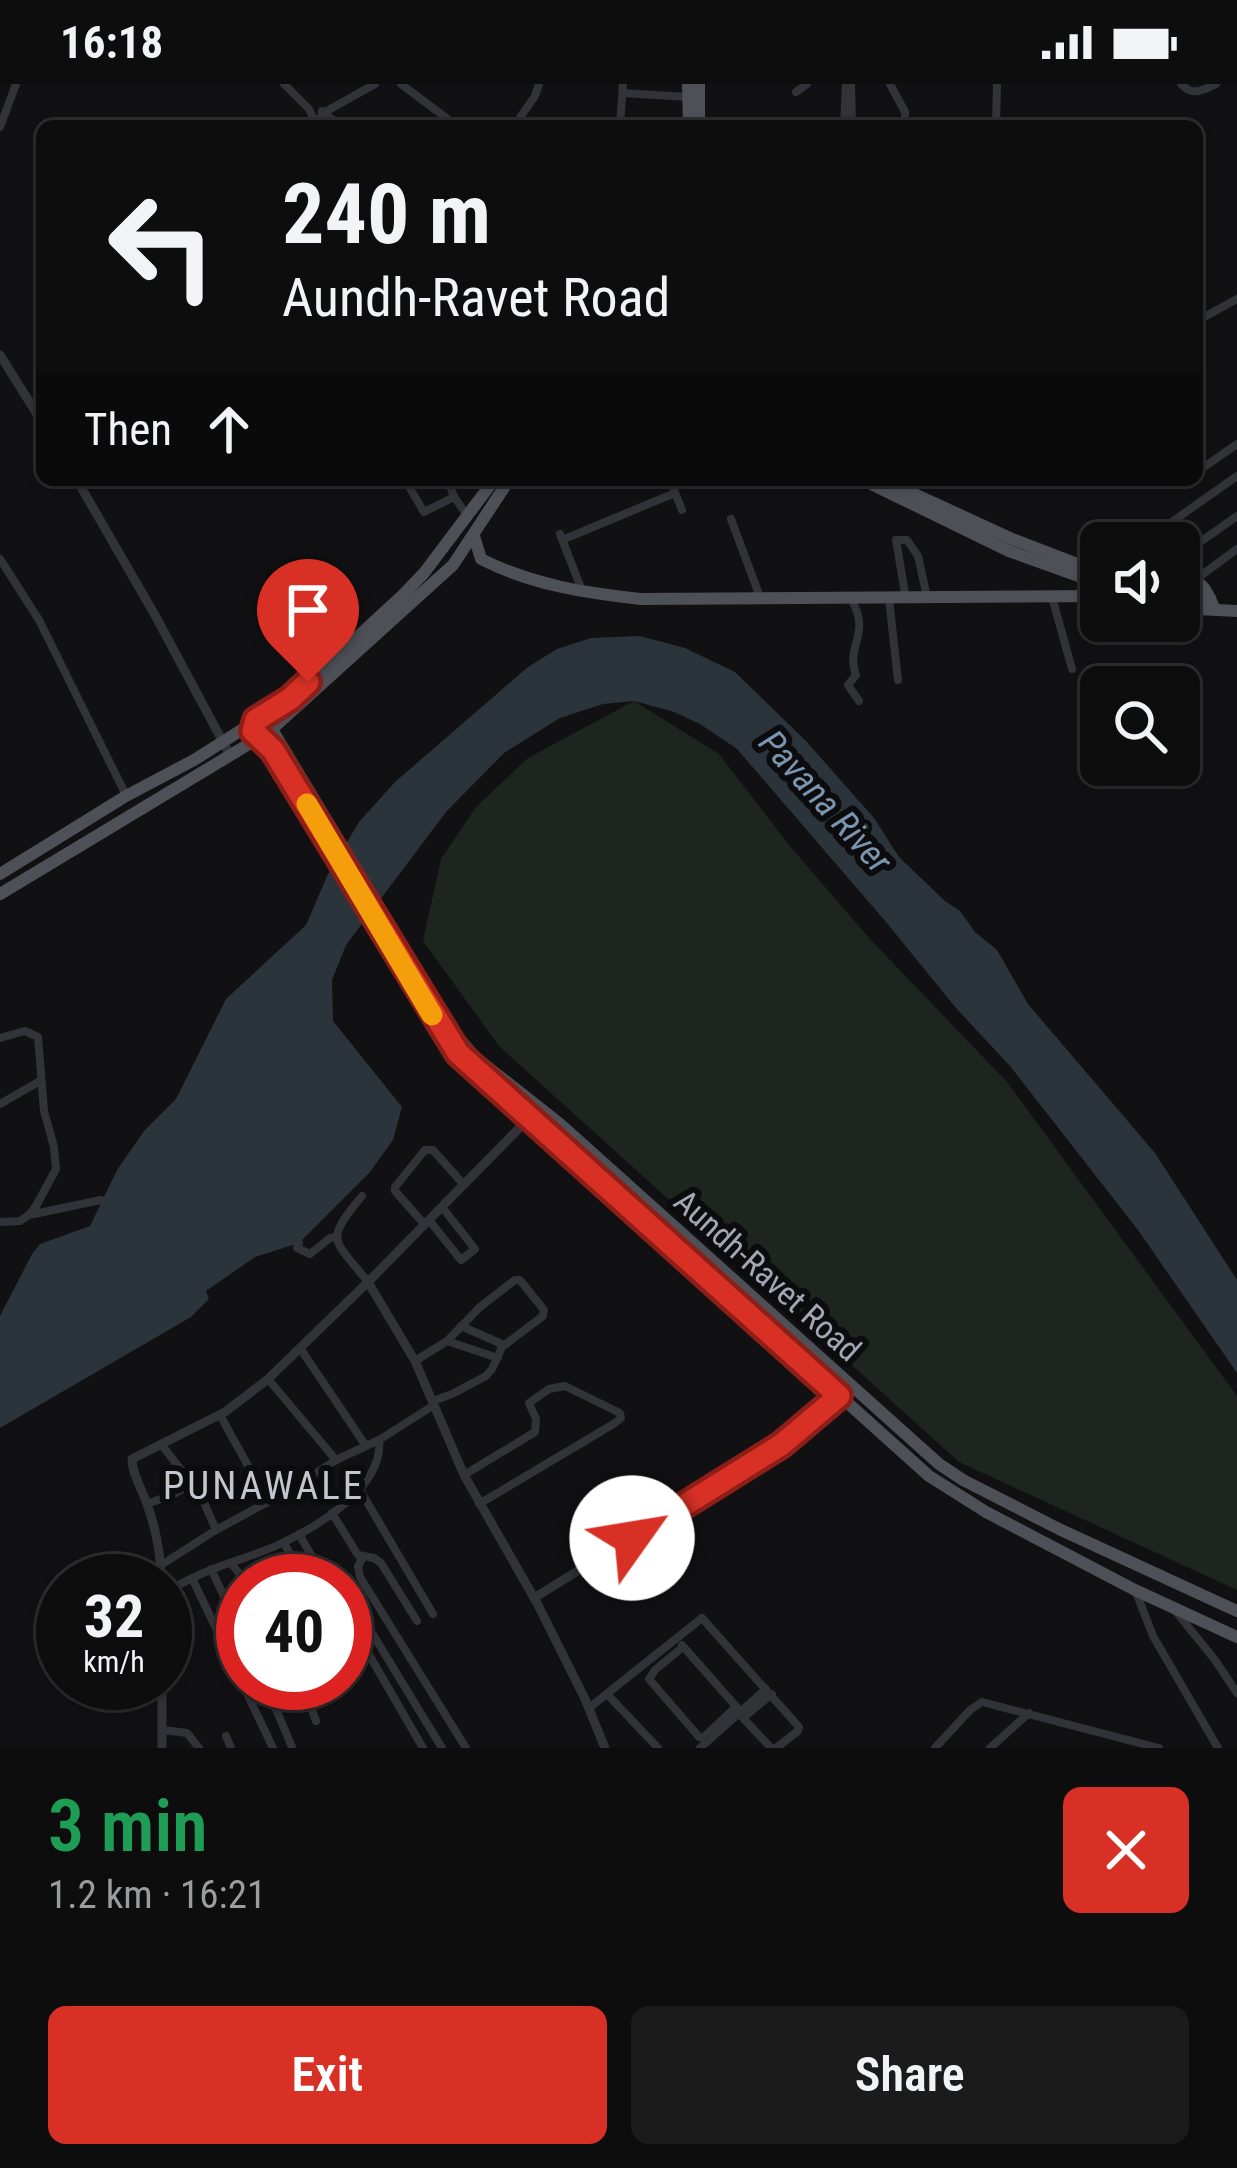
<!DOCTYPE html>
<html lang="en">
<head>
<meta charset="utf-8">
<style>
  body { margin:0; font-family:"Roboto Condensed",sans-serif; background:#1b1b1c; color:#f1f3f6; height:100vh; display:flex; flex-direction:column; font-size:45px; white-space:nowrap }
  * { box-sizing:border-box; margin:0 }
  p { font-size:39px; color:#9a9c9e }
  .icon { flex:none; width:66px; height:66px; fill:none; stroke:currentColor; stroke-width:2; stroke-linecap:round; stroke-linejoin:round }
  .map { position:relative; height:1664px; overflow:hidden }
  .details { display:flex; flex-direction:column; background:#0d0d0e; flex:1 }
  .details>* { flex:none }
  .banner { position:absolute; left:36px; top:36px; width:1167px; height:366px; border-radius:18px; box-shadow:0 3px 9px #0004,0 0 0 3px #2d2d2e; background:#0d0d0e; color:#f1f3f6; overflow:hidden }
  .fabs { position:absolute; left:1080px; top:438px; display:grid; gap:24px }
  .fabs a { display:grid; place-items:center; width:120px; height:120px; border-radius:18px; background:#0d0d0e; box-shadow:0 3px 9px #0004,0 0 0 3px #2d2d2e; font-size:60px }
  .speed { position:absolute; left:36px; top:1470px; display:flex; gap:24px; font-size:60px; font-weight:700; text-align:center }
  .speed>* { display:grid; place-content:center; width:156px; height:156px; border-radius:50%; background:#0d0d0e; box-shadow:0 3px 9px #0004,0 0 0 3px #2d2d2e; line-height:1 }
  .speed small { font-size:30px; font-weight:400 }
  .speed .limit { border:18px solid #d22; background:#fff; color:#111 }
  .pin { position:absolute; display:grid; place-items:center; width:102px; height:102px; color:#fff; margin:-123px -51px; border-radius:50% 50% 50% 0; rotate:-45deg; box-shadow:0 0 12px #0007 }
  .pin .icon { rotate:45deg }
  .me { position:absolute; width:132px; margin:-66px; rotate:58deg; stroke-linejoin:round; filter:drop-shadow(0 0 9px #0008) }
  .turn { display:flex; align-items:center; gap:42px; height:252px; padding:0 48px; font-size:54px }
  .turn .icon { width:156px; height:156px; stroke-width:2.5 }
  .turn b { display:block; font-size:84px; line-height:102px }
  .then { display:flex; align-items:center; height:114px; padding:0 48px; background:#0003; gap:24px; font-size:45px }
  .round { display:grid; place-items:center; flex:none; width:126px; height:126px; border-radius:18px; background:#1b1b1c }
  .overview { display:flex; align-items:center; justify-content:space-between; height:204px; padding:0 48px }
  h1 { font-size:72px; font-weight:600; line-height:90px; color:#1e9e55 }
  .button { display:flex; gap:24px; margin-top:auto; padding:24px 48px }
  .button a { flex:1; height:138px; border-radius:18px; background:#d93025; color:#fff; font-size:48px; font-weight:600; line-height:138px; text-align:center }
  .button a+a { background:#1b1b1c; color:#f1f3f6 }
  .status { display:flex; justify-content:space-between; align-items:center; height:84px; padding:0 60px; background:#0d0d0e; direction:ltr }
  .status svg { height:33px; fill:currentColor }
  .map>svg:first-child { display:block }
  .green { fill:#1e251f }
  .water { fill:#2b333b }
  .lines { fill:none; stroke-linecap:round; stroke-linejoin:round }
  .minor { stroke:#323338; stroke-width:8 }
  .tertiary { stroke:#323338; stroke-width:9 }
  .primary { stroke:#4e5057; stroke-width:12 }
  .primary-bridge { stroke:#4e5057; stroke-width:12 }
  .route-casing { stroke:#8d1f18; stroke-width:30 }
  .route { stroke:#d93025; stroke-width:21 }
  .slow { stroke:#f59e0b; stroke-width:21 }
  .labels { text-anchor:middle; stroke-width:12; stroke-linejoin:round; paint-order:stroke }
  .street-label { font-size:33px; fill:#a2a7b3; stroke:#0c0c0e }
  .water-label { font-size:36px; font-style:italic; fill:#7995af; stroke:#0c0c0e }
  .quarter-label { font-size:39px; letter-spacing:3px; fill:#c3c6cf; stroke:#0c0c0e }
</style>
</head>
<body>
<div class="status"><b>16:18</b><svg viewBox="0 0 49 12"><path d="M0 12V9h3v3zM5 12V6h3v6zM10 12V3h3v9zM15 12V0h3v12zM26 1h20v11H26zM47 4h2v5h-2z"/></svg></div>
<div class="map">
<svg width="1237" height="1664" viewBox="0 0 1237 1664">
  <rect width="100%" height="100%" fill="#111113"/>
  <polygon class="green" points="634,617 719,670 789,761 870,855 1007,998 1237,1312 1237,1506 959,1378 499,962 423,857 441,775 476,723 528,674"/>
  <polygon class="water" points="640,552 685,564 735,588 806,657 874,734 899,773 945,817 960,827 975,848 997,866 1028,920 1155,1069 1237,1196 1237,1289 1138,1146 1010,982 956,924 886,838 737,665 700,640 674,628 634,617 603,620 560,634 504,669 446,728 346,861 332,896 333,937 402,1023 393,1056 370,1088 299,1159 255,1173 206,1207 209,1215 191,1233 0,1344 0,1232 32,1170 40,1160 90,1142 117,1086 144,1047 176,1015 226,915 306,841 328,790 359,738 395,698 528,583 557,565 591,554"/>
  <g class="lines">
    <g class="minor">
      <polyline points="284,0 309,25 316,41"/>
      <polyline points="401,0 457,42"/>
      <polyline points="851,0 852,42"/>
      <polyline points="890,0 905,28 905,42"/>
      <path d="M1181,0c11,13 22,6 35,0"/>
      <polyline points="796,8 807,0"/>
      <polyline points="623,9 688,13"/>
      <polyline points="322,27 340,42"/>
      <polyline points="315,39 325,28 375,0"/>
      <polyline points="514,42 535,12 539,0"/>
      <polyline points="620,42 623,0"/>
      <polyline points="844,42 846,0"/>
      <polyline points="996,42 997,0"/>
      <polyline points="0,43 16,0"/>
      <polyline points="1197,237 1237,215"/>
      <polyline points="1197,388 1237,360"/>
      <polyline points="405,396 424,428 454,413"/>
      <polyline points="448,396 454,413 467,431"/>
      <polyline points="670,396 682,426"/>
      <polyline points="1182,399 1186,396"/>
      <polyline points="731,435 760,513"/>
      <polyline points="560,450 583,509"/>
      <polyline points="562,456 675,409"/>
      <polyline points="1142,459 1237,392"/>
      <polyline points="1179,473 1237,432"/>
      <polyline points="0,475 39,536 126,711"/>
      <polyline points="1195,496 1237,465"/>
      <polyline points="1052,513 1072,585"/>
      <path d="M851,515c21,36 -6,45 5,76l-8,10 11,16"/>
      <polyline points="889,515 898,596"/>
      <polyline points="906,515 896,456 907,456 918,472 927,513"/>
      <polyline points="0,954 25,947 38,953 44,1027 54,1063 56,1085 36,1122 29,1131 20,1137 0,1138"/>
      <polyline points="0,1020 40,997"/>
      <path d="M362,1112c-38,46 -29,42 6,86"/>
      <polyline points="29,1131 101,1116"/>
      <polyline points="429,1136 461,1176 475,1165 442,1123"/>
      <polyline points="425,1141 395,1107 395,1103 425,1066 433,1066 464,1101"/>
      <polyline points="299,1159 297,1164 310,1170 330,1154 336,1153"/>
      <polyline points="461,1242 504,1261"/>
      <polyline points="300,1264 366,1362"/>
      <polyline points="415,1277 447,1257 498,1274"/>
      <polyline points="268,1295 336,1376"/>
      <polyline points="433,1317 452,1310 486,1292 492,1285 502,1263 543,1232 544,1226 520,1196 515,1196 480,1223 447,1257"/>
      <polyline points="220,1331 268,1418"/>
      <polyline points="464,1391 535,1348 536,1335 529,1319 549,1305 565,1302 620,1329 621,1334 615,1339 479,1420"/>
      <polyline points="360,1406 433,1530"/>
      <polyline points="202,1414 216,1446"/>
      <polyline points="147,1420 174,1410 192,1400 161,1360"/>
      <polyline points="332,1429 358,1471 374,1474 381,1479 417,1537"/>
      <polyline points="299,1450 326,1497"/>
      <polyline points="284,1459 305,1497"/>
      <polyline points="363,1472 358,1483 360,1493 466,1664"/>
      <polyline points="231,1479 245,1497"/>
      <polyline points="161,1481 216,1446 290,1406 336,1376 379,1356 434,1321"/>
      <polyline points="211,1485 243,1552"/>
      <polyline points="192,1494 273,1664"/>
      <path d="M165,1508c14,-7 28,-15 43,-21 24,-10 49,-16 72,-27 37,-17 104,-57 99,-104"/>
      <polyline points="1136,1508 1153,1552 1218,1664"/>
      <polyline points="345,1512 352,1516 442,1664"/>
      <polyline points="345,1529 423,1664"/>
      <polyline points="1177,1529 1215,1576 1237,1609"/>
      <polyline points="682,1561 740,1627"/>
      <polyline points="683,1563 655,1586 649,1595 699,1653 703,1654 736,1623"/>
      <polyline points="265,1599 292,1663"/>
      <polyline points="302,1599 316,1637"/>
      <polyline points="607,1610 658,1664"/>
      <polyline points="589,1624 702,1534 799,1643 798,1647 776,1664"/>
      <polyline points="163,1646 187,1649 199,1664"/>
      <polyline points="226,1652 231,1664"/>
      <polyline points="700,1664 766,1605"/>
      <polyline points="771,1664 743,1634 772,1610"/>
      <polyline points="935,1664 970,1626 982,1618 1159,1664"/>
      <polyline points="990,1664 1029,1629"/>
    </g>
    <g class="tertiary">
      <polyline points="0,271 42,338"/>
      <polyline points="77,396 156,533 230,671"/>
      <polyline points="368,1198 415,1277 464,1391 537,1519 585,1615 605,1664"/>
      <path d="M161,1497c0,-27 -5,-52 -14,-77 -5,-15 -15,-30 -15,-45l93,-47 43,-33 100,-97 171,-174"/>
      <polyline points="534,1514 781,1361 839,1312"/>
      <polyline points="162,1664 162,1599"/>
    </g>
    <g class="primary">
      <polyline points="688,0 689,42"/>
      <polyline points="699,42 699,0"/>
      <polyline points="863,396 1009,467"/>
      <polyline points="884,396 1012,455 1101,489"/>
      <path d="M474,452l7,23c51,26 105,34 160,40l460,-3"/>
      <path d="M1179,494c26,3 26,10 36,32"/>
      <polyline points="1179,516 1210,514"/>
      <polyline points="1179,524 1237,527"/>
      <polyline points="259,634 290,615 403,511 424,489 494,396"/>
      <polyline points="273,644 453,481 509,396"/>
      <polyline points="273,647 456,951 475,973 560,1040 939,1380 963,1396 1059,1445 1237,1527"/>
      <polyline points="263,655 273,666 312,728 458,969 929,1392 986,1428 1135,1506 1237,1553"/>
      <polyline points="0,790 126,712 194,676 254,638"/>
      <polyline points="0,810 259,654"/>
    </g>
    <polyline class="primary-bridge" points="1009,467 1101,500"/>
  </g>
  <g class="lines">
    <defs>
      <polyline id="route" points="308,598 290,615 256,636 253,647 273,666 458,969 839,1312 781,1361 632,1454"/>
    </defs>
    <use href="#route" class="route-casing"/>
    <use href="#route" class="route"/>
    <polyline class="slow" points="307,720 432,931"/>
  </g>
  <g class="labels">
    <g class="street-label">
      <text transform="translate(768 1191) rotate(42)" y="12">Aundh-Ravet Road</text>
    </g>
    <g class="water-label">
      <text transform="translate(826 717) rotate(48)" y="13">Pavana River</text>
    </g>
    <g class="quarter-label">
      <text x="264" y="1415">PUNAWALE</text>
    </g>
  </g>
</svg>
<div class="fabs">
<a><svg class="icon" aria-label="sound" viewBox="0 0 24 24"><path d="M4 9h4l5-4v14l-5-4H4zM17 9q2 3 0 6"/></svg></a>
<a><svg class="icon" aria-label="search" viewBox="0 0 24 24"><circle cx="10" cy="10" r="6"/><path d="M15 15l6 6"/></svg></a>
</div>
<div class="speed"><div>32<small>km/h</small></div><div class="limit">40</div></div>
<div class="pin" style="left:308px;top:598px;background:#d93025"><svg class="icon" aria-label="arrive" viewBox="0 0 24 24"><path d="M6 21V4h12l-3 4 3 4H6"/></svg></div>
<svg class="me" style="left:632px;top:1454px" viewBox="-20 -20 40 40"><circle r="19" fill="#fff"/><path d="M0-13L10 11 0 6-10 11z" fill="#d93025"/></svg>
<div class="banner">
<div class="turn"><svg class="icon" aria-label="left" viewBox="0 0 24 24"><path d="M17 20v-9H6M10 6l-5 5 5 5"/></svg><div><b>240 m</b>Aundh-Ravet Road</div></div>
<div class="then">Then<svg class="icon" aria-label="ahead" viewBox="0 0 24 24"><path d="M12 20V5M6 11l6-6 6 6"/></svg></div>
</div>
</div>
<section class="details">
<div class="overview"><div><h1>3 min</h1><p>1.2 km · 16:21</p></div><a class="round" style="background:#d93025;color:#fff"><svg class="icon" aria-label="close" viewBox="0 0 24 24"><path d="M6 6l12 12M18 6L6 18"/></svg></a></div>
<div class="button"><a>Exit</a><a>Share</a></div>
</section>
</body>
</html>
